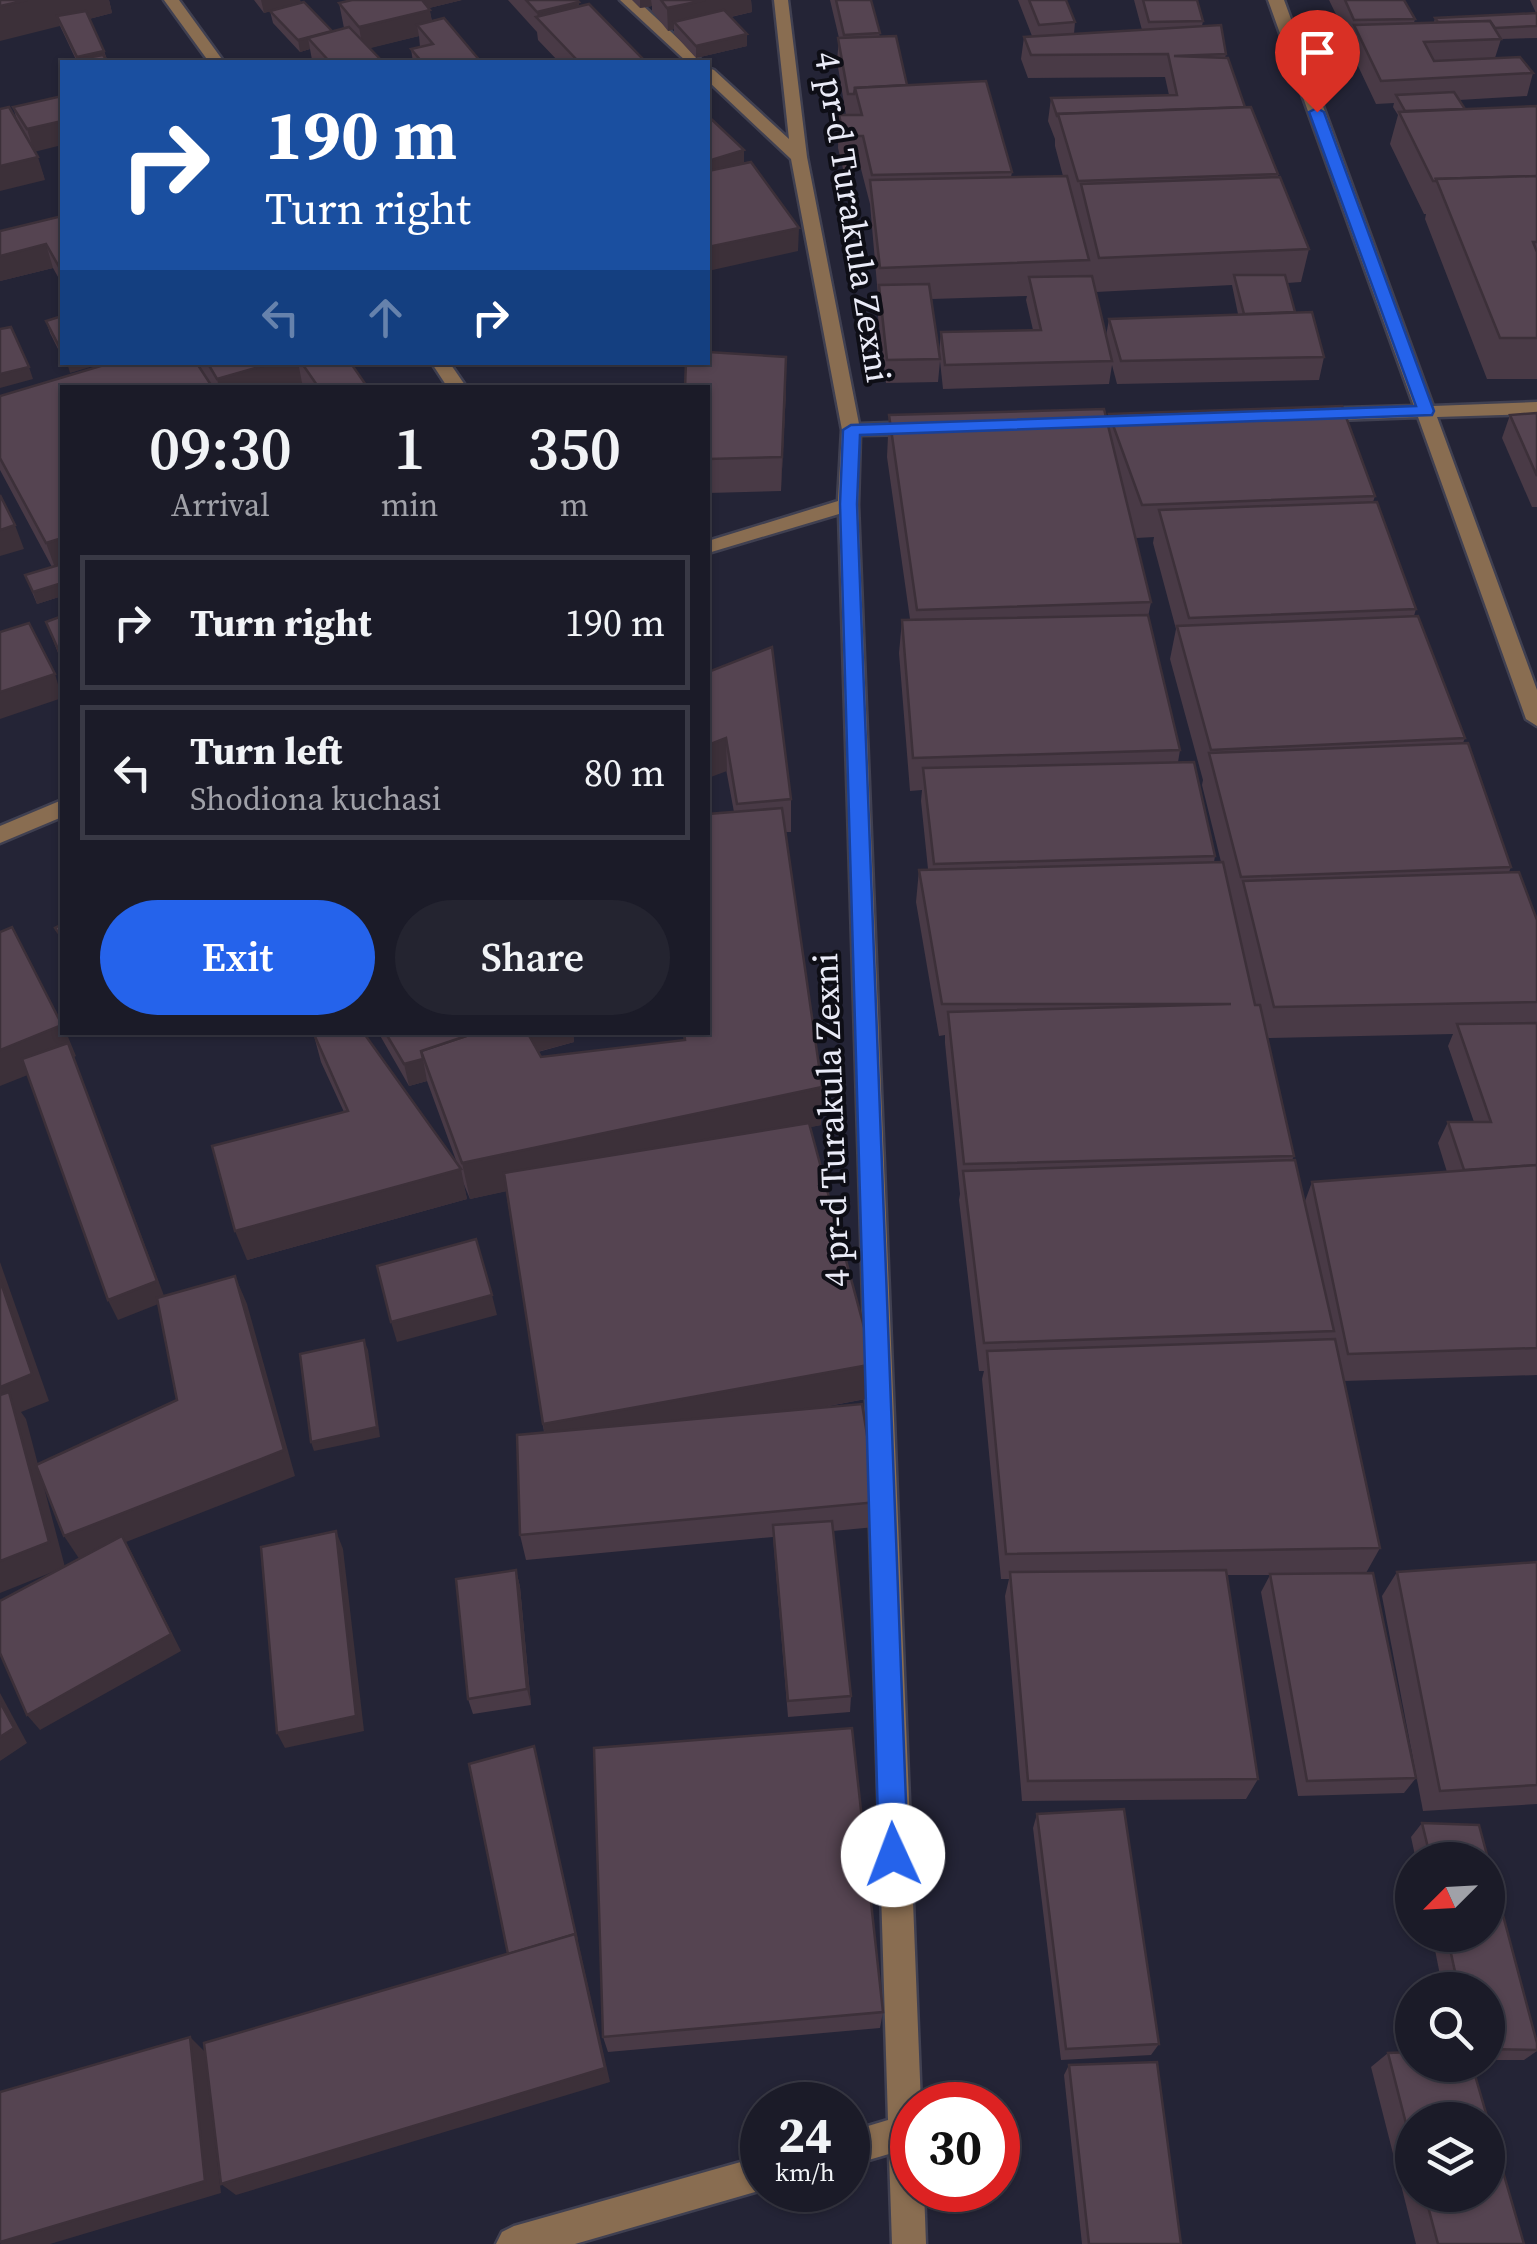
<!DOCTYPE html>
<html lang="en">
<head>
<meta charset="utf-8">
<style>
  body { margin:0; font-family:"Source Serif 4",serif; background:#242430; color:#f1f3f6; height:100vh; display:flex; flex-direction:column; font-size:38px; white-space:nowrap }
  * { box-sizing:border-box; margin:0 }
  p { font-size:32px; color:#a0a1a8 }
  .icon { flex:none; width:55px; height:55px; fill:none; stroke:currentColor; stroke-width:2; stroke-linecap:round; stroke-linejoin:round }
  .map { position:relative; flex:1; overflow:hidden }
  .sheet { position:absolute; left:60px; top:385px; width:650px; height:650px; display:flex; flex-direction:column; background:#1b1b28; border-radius:0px; box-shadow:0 2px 8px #0004,0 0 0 2px #393945 }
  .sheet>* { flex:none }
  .hud { position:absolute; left:60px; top:60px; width:650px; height:305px; border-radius:0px; box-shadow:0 2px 8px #0004,0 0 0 2px #393945; background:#1a4fa0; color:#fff; overflow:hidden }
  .needle { width:65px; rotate:246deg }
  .tools { position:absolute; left:1395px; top:1842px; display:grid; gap:20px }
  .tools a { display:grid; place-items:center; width:110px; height:110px; border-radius:50%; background:#1b1b28; box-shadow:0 2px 8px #0004,0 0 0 2px #393945; font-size:50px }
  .speed { position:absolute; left:740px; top:2082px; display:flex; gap:20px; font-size:50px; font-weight:700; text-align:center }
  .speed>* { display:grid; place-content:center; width:130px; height:130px; border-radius:50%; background:#1b1b28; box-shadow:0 2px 8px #0004,0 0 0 2px #393945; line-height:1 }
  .speed small { font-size:25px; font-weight:400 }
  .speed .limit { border:15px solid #d22; background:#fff; color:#111 }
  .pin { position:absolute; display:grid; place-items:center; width:85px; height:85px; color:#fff; margin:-102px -42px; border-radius:50% 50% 50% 0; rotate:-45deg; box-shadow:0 0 10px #0007 }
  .pin .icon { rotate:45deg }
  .me { position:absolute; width:110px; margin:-55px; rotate:358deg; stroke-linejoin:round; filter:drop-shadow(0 0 8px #0008) }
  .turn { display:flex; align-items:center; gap:35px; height:210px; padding:0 40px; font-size:45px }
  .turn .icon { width:130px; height:130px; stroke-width:2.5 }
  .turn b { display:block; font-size:70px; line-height:85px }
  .lanes { display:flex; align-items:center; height:95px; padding:0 40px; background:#0003; justify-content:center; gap:50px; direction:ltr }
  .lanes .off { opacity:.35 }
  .eta { display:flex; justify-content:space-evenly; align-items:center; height:170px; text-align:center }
  .eta b { font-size:60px; font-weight:600; line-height:70px }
  .button { display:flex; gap:20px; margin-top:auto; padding:20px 40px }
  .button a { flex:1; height:115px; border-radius:60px; background:#2563eb; color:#fff; font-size:40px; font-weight:600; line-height:115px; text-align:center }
  .button a+a { background:#242430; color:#f1f3f6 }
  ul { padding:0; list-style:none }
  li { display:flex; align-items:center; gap:30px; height:135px; margin:0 20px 15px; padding:0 20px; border:5px solid #393945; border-radius:0px }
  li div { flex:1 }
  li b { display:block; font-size:38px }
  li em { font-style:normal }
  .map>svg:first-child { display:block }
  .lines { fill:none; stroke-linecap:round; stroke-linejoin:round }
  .minor-casing { stroke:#404051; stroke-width:5 }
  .minor { fill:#896d51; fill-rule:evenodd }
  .wall { fill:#493a46; fill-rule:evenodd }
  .shaded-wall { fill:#3c3039 }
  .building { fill:#554451; stroke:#3c3039; stroke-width:2.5 }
  .route { fill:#2563eb; stroke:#184099; stroke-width:2.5 }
  .labels { text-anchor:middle; stroke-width:8; stroke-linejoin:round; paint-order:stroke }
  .street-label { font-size:35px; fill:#eaebf7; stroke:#0e0e16 }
</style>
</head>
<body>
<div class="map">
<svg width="1537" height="2244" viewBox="0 0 1537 2244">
  <rect width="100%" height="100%" fill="#242436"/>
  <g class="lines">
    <defs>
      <g id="minor">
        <polygon points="164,0 179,0 224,62 209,62"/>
        <polygon points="620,0 637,0 703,62 687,62"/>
        <polygon points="774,0 788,0 807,157 859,424 921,422 930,428 921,434 860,435 858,505 921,2105 912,2105 912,2190 924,2190 926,2244 892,2244 889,2154 848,2166 848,2132 888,2120 839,514 708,553 708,541 838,501 842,430 791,159 708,81 708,68 714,70 789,139"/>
        <polygon points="1268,0 1284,0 1433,406 1537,402 1537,414 1437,417 1537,690 1537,726 1526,719 1418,417 1311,421 1302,415 1311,409 1414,406"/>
        <polygon points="431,362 449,362 467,388 448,388"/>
        <polygon points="62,800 62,817 0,843 0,826"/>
        <polygon points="762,2156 762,2190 575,2244 496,2244 502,2232 514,2226"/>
      </g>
    </defs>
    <use href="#minor" class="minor-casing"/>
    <use href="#minor" class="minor"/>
  </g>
  <g class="wall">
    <polygon points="0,0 109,0 112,13 89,19 104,51 108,62 77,62 60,26"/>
    <polygon points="254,0 300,0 301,3 332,31 344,28 339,3 352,0 462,0 429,8 432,21 481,62 413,62 411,49 420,47 419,36 369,48 383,62 314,62 312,60 310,49 300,52 273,23 270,11 264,13"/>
    <polygon points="508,0 577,0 579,6 643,59 643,62 559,62 538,40 537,32"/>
    <polygon points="632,0 751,0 752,12 731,17 747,34 747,46 696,58 674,34 674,29 668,31 652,11 652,6 640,8"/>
    <path d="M830,0h41l9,37 27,48 105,87 -1,5 52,-1 -8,-30v-7l-7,-18 3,-23 118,-3 -4,-18 -137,1 -7,-19 3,-22 8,-1 -14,-36h48l9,22 -1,12 68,-4 -8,-30h63l6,21 -1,5 24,28 -1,4 20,49 33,67v3l31,72 -8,33 -14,1 8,29 29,45 -5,23 -202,4 -5,-19 -3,19 -166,5 -3,-28 -2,21 -52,1 -9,-75 1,-12 -8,-92 -9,-35h-18l-5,-21 1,-33h7l-9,-54 2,-23zM1232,285l6,29 -129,5 -3,17 -10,-44zM1027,296l-1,4 7,30 -92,2 -2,21 -7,-54z"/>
    <polygon points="1329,0 1404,0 1415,19 1414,23 1434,22 1435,18 1536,13 1530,0 1537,0 1537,38 1501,39 1495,58 1533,73 1527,96 1459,100 1465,109 1537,106 1537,379 1487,379 1425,219 1426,214 1424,214 1390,144 1398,115 1393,107 1394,103 1376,104 1349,47 1350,43"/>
    <polygon points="62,96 35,151 45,180 18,124 13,107"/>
    <polygon points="62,216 62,284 53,268 0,281 0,231"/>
    <polygon points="62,316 62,357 50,333 46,321"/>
    <polygon points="114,362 196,362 201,369 199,362 350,362 368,388 62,388 62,596 37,604 25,575 52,567 0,470 0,396"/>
    <polygon points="708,388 786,390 781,491 708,493"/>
    <polygon points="1537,413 1537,507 1532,507 1502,438 1510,415"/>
    <path d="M1109,414l266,82 -2,6 43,107 -2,7 51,122 -2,5 48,124 -2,5 28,48v455l-193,6 36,167 -14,25 50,205 -12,15 -106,3 -37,-204 9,-17h-43l31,204 -12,20 -224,2 -17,-205 4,-17h-8l-19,-200 2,-8h-5l-20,-171 1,-6 -15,-151v-8l-6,1 -23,-134 3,-32 9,-1 -7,-68 1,-11 -12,1 -11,-138 3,-33 8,-1 -23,-162 2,-42 219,10zM1154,537l-1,6 23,86 -6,30 33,121 -1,5 19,77h-7l1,-6 -37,-94 2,-12 -32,-133 3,-15 -15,-64zM1453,1034l-5,12 26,76h-26l-10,21 9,29 -135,10 -7,19 -13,-41 2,-4 -27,-118z"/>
    <polygon points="62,616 62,663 46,622"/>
    <polygon points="708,672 791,799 791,832 786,832 822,1087 821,1125 810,1127 874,1364 871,1398 813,1409 878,1502 875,1527 833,1531 851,1696 850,1712 788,1717 773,1537 526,1560 520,1535 544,1432 506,1191 470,1199 463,1182 467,1199 247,1260 344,1112 321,1062 313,1032 457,1163 427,1081 409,1086 378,1032 573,1032 574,1042 538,1052 541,1057 684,1041 683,1032 708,1032 734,812"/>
    <polygon points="1537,1562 1537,1804 1423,1811 1382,1596 1397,1572"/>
    <polygon points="516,1570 520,1587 531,1705 473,1714 468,1699"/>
    <polygon points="1037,1814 1159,2044 1151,2055 1061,2060 1033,1828"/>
    <polygon points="1422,1823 1479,1825 1537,2043 1537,2051 1524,2060 1488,2060 1488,1990 1443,1990 1432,1935 1488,1935 1488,1860 1416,1860 1411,1837"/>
    <polygon points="883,2012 880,2028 608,2052 603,2037"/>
    <path d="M1388,2053l136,191h-108l-45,-177zM1412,2120l76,75h-76z"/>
    <polygon points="1069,2065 1181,2244 1082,2244 1064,2075"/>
  </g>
  <g class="shaded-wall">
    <polygon points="27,0 109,0 112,13 62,26 57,16 60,26 0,41 0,6"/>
    <polygon points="261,0 300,0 301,4 264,13"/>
    <polygon points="424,0 462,0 425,9"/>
    <polygon points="640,0 651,0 652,6 640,8"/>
    <polygon points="705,0 751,0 752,12 680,28 674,22 674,29 668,31 667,8"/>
    <polygon points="579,2 580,24 538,19 537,12"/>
    <polygon points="430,10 433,32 417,25 419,36 363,50 359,27"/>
    <polygon points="332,31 308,38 310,49 300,52 298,40"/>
    <polygon points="747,34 747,46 696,58 696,46"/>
    <polygon points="104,51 107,62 80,59 81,62 78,62 77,57"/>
    <polygon points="62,121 62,145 34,152 27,129"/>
    <polygon points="744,150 744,173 708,184 708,161"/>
    <polygon points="38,157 45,180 0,191 0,166"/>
    <polygon points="799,228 798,251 708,271 708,247"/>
    <polygon points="46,244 53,268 0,281 0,256"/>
    <polygon points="786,357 786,390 781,491 782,457"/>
    <polygon points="67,362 107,362 70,373"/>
    <polygon points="276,362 298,362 303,388 219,388 217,379"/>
    <polygon points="29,367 33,379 0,388 0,374"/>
    <polygon points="15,525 24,549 0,556 0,530"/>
    <polygon points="62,538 62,575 58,576 46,543"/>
    <polygon points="62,583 62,596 37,604 33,592"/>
    <polygon points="55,674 62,698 0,719 0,692"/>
    <polygon points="726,738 727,771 708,778 708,745"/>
    <polygon points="62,1025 62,1032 66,1032 76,1056 74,1057 166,1301 118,1320 108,1300 73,1057 0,1086 0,1050"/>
    <polygon points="525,1032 573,1032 574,1042 431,1080"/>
    <polygon points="423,1059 427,1081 409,1086 404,1064"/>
    <polygon points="822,1087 821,1125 470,1199 462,1163"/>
    <polygon points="461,1169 467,1199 247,1260 235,1231"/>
    <polygon points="0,1262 49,1401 21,1412 26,1419 65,1567 0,1593"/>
    <polygon points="235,1276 247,1304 295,1476 126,1542 181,1651 40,1730 27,1715 80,1560 64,1536 284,1450"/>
    <polygon points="492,1295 497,1315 397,1342 391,1322"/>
    <polygon points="364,1340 368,1350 380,1437 314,1451 311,1442"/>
    <polygon points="874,1364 871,1398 549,1457 543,1424"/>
    <polygon points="336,1531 343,1549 364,1731 285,1748 277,1733"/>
    <polygon points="516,1570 520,1587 531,1705 527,1689"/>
    <polygon points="0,1693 27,1743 0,1761"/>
    <polygon points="534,1746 610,2082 236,2195 221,2184 605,2068"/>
    <polygon points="190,2037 205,2052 221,2193 50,2244 0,2244"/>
  </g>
  <g class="building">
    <polygon points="0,0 27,0 0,6"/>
    <polygon points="352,0 422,0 430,10 359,27 339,3"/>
    <polygon points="526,0 577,0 579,2 537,12"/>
    <polygon points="661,0 705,0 667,8"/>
    <polygon points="836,0 871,0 880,33 844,35"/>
    <polygon points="1029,0 1066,0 1075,22 1039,25"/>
    <polygon points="1143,0 1197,0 1203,21 1149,22"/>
    <polygon points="1345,0 1404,0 1415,19 1354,20"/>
    <polygon points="304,2 332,31 298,40 270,11"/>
    <polygon points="589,4 643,59 630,62 569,62 577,60 536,17"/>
    <polygon points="724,10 747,34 696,46 674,22"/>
    <polygon points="86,11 104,51 77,57 57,16"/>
    <polygon points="1537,13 1537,26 1495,28 1490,21 1438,22 1435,18"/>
    <polygon points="444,18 481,62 422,62 411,49 433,44 417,25"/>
    <polygon points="1490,21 1501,39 1424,42 1434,61 1520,57 1533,73 1381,81 1354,25"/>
    <polygon points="1221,25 1226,54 1174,56 1228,58 1245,107 1058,114 1059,116 1057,116 1051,98 1177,95 1168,54 1031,55 1024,37"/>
    <polygon points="349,27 383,62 330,62 308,38"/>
    <polygon points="896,36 907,85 855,88 854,94 848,94 838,38"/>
    <polygon points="103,55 108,62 82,62 80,59"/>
    <polygon points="986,81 1012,172 872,175 863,136 844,136 839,115 862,115 855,88"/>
    <polygon points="1454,92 1465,109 1405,111 1396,95"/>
    <polygon points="62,96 62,121 27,129 13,107"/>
    <polygon points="1537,106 1537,176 1436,179 1437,181 1433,181 1399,112"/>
    <polygon points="9,107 38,157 0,166 0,109"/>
    <polygon points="1251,107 1278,174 1078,181 1058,114"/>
    <polygon points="708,116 744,150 708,161"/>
    <polygon points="751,162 799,228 708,247 708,171"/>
    <polygon points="1067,176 1089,260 880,268 870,180"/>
    <polygon points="1537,176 1537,242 1533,242 1537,252 1537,338 1500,338 1436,179"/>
    <polygon points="1280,177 1309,249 1099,258 1081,184"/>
    <polygon points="62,216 62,272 46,244 0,256 0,231"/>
    <polygon points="1234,275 1285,275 1295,312 1244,314"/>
    <polygon points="1092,276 1112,361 945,365 941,332 1041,330 1029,277"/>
    <polygon points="929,284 940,359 887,360 879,285"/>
    <polygon points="1312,312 1324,357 1121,361 1109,319"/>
    <polygon points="62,316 62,352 46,321"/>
    <polygon points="11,327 29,367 0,374 0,329"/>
    <polygon points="708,352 786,357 782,457 708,459 708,388 685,388 686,362 708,362"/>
    <polygon points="114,362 196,362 213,388 62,388 62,538 46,543 0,458 0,396"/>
    <polygon points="207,362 276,362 217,379"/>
    <polygon points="301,362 350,362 368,388 319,388"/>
    <polygon points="1342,406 1375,496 1142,505 1109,414"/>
    <polygon points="1104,409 1151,602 917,610 889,415"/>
    <polygon points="1537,413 1537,476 1510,415"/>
    <polygon points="0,495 15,525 0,530"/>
    <polygon points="1377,502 1416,609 1189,618 1159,510"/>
    <polygon points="62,564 62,583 33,592 25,575"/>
    <polygon points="1148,615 1180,750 913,758 902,620"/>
    <polygon points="62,616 62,658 46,622"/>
    <polygon points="1418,616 1465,738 1211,750 1177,626"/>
    <polygon points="29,623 55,674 0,692 0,632"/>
    <polygon points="772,647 791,799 737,804 726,738 708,745 708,672"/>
    <polygon points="1468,743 1511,867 1241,877 1209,753"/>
    <polygon points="1194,762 1215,856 934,864 923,768"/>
    <polygon points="782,808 822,1087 462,1163 421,1051 478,1032 527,1032 541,1057 685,1040 684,1032 708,1032 708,814"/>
    <polygon points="1223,862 1255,1005 1260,1005 1294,1156 964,1164 948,1012 1231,1004 942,1004 919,870"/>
    <polygon points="1519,872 1537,920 1537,1002 1274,1007 1243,881"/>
    <polygon points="62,924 62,938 55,928"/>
    <polygon points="12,927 62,1025 0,1050 0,932"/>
    <polygon points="1537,1023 1537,1165 1464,1170 1448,1122 1491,1122 1457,1024"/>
    <polygon points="313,1032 363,1032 461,1169 235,1231 212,1146 348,1111"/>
    <polygon points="385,1032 478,1032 421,1051 423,1059 404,1064"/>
    <polygon points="68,1043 157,1281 108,1300 22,1059"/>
    <polygon points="809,1123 874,1364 543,1424 504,1173"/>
    <polygon points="1295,1160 1334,1331 984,1343 963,1171"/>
    <polygon points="1537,1165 1537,1348 1348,1354 1312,1182"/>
    <polygon points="476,1239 492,1295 391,1322 377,1266"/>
    <polygon points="235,1276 284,1450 64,1536 36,1465 177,1400 157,1298"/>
    <polygon points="0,1280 32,1374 0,1387"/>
    <polygon points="1335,1339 1380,1548 1006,1554 987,1351"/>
    <polygon points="364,1340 377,1427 311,1442 300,1354"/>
    <polygon points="9,1392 49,1542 0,1561 0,1395"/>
    <polygon points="862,1404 878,1502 520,1535 517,1435"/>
    <polygon points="832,1521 851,1696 788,1701 773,1525"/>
    <polygon points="336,1531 356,1716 277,1733 261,1547"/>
    <polygon points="122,1536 171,1634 27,1715 0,1653 0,1601"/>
    <polygon points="1537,1562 1537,1785 1440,1791 1397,1572"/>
    <polygon points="516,1570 527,1689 468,1699 456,1579"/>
    <polygon points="1226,1570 1258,1779 1028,1781 1010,1572"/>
    <polygon points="1373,1573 1416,1778 1307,1781 1270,1574"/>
    <polygon points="0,1702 14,1728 0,1737"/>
    <polygon points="852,1728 883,2012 603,2037 594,1748"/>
    <polygon points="534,1746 577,1940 575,1934 508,1954 469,1764"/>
    <polygon points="1124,1809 1159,2044 1066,2049 1037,1814"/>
    <polygon points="1422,1823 1479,1825 1537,2043 1537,2050 1488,2049 1488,1990 1459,1990 1447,1935 1488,1935 1488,1860 1431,1860"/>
    <polygon points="575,1934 605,2068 221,2184 204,2043"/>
    <polygon points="190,2037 205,2181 0,2242 0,2092"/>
    <polygon points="1412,2052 1412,2065 1472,2065 1524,2244 1438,2244 1425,2195 1488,2195 1488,2120 1412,2120 1412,2147 1388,2053"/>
    <polygon points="1157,2062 1181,2244 1089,2244 1069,2065"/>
  </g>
  <polygon class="route" points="1317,108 1324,112 1434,411 1432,415 860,435 857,504 908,1855 903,1865 893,1869 883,1865 879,1855 840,504 843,430 851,425 1416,406 1309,112"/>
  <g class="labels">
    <g class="street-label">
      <text transform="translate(853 217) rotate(81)" y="12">4 pr-d Turakula Zexni</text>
      <text transform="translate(831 1120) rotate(-92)" y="12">4 pr-d Turakula Zexni</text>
    </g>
  </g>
</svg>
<div class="tools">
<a><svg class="needle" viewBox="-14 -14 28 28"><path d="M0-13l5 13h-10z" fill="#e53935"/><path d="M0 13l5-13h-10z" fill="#a0a1a8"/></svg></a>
<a><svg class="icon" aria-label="search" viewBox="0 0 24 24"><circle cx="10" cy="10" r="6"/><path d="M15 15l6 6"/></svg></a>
<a><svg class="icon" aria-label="layers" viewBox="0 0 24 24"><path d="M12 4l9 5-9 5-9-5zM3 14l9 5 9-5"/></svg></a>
</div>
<div class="speed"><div>24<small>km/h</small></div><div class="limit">30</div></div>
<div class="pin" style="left:1317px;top:112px;background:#d93025"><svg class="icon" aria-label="arrive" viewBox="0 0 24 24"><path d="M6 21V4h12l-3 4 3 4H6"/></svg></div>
<svg class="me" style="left:893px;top:1855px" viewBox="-20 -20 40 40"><circle r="19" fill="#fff"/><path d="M0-13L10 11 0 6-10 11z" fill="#2563eb"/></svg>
<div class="hud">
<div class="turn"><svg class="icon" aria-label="right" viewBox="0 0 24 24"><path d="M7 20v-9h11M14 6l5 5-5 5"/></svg><div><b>190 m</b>Turn right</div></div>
<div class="lanes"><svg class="icon off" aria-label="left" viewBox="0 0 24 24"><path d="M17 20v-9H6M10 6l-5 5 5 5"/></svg><svg class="icon off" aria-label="ahead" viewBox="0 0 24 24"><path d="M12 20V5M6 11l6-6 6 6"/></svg><svg class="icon" aria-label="right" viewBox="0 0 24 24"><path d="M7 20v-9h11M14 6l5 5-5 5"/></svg></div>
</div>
<section class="sheet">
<div class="eta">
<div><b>09:30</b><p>Arrival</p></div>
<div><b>1</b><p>min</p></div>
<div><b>350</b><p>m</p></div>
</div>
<ul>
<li><svg class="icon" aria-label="right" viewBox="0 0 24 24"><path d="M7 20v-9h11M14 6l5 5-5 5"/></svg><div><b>Turn right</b></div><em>190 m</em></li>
<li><svg class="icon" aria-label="left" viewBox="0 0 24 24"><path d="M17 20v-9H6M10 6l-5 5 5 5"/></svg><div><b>Turn left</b><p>Shodiona kuchasi</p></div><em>80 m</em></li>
</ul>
<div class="button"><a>Exit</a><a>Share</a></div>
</section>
</div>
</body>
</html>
